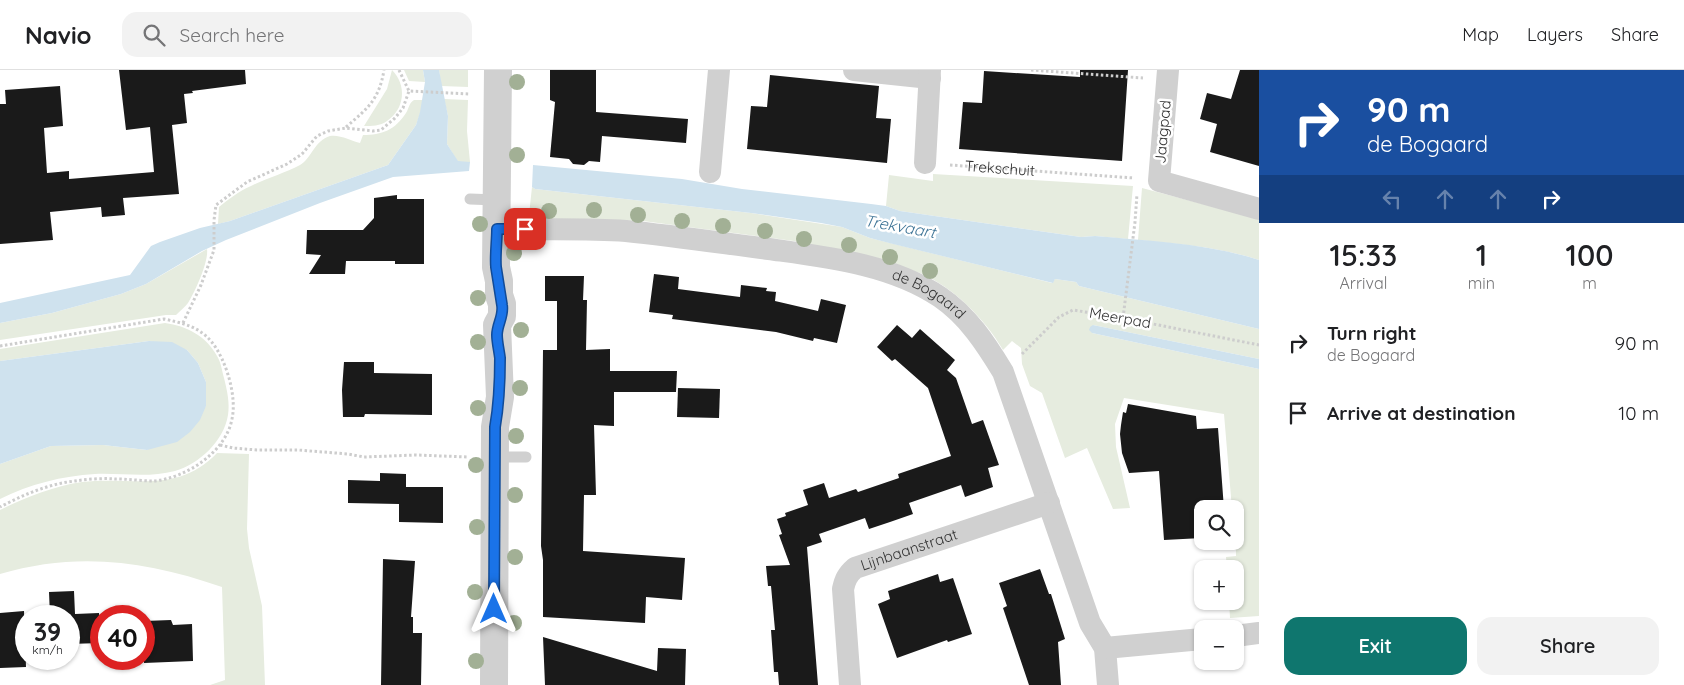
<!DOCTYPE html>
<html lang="en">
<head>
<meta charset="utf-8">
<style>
  body { margin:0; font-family:Quicksand,sans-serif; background:#f2f2f2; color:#202124; height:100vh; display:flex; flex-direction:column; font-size:19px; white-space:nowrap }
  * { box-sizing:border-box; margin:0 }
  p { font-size:16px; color:#757577 }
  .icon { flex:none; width:28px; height:28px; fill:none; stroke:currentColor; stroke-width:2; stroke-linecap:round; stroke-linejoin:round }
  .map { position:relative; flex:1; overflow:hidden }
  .panel { display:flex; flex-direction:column; background:#fff; width:425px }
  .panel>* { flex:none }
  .top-card { background:#1a4fa0; color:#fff; overflow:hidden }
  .tools { position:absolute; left:1194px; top:430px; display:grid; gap:10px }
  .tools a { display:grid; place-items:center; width:50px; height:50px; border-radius:10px; background:#fff; box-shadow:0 1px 4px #0004; font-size:25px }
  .speed { position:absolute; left:15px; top:535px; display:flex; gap:10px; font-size:25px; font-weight:700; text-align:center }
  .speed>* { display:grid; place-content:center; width:65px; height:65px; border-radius:50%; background:#fff; box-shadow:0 1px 4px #0004; line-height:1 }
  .speed small { font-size:12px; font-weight:400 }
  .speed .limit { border:8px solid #d22; background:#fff; color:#111 }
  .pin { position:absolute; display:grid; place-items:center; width:42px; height:42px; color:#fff; margin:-21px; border-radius:10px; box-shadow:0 2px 8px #0006 }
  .me { position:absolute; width:55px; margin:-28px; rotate:0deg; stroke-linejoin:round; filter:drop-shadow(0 0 4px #0008) }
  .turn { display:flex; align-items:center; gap:18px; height:105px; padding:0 25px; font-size:22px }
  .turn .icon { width:65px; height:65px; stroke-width:2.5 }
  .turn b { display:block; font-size:35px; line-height:42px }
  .lanes { display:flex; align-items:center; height:48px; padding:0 25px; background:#0003; justify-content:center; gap:25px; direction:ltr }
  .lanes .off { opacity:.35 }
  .eta { display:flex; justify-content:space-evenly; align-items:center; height:85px; text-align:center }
  .eta b { font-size:30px; font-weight:600; line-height:35px }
  .action { display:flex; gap:10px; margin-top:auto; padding:10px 25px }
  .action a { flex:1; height:58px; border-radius:15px; background:#0f766e; color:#fff; font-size:20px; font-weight:600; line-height:58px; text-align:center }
  .action a+a { background:#f2f2f2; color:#202124 }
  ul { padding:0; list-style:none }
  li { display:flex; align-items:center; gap:15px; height:70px; padding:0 25px }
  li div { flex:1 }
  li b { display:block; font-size:19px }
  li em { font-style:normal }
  header { display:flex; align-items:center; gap:30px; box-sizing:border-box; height:70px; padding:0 25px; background:#fff; border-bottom:1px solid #e0e0e0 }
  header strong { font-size:24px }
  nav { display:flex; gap:28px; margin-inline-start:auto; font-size:18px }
  .search { width:350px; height:45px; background:#f2f2f2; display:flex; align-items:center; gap:12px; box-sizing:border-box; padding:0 18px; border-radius:15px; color:#757577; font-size:19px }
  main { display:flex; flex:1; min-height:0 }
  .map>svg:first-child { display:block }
  .green { fill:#e6ecdf }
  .water { fill:#cfe2ee }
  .building { fill:#1a1a1a }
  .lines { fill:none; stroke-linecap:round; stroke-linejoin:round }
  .path { stroke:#cdcdcd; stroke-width:3; stroke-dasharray:2.5 2.5; stroke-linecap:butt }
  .service { stroke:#d0d0d0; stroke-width:11 }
  .minor { stroke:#d0d0d0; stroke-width:22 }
  .tertiary { stroke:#d0d0d0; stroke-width:28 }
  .tree { fill:#a2b095 }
  .route-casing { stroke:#114b97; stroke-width:12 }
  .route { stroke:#1a73e8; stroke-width:9 }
  .labels { text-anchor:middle; stroke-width:5; stroke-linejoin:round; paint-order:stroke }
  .street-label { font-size:15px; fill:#333; stroke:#fff }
  .water-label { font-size:16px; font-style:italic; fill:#3f7597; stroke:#fff }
</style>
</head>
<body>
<header>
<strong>Navio</strong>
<div class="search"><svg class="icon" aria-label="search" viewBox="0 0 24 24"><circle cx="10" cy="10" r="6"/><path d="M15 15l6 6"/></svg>Search here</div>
<nav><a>Map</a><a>Layers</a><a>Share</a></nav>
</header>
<main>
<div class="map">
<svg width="1259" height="615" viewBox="0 0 1259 615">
  <rect width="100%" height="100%" fill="#fff"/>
  <g class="green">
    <path d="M392,0c15,15 13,39 -5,51 -7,5 -15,5 -23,5l23,-37z"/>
    <polygon points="404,0 423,0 425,12 409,11"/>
    <polygon points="439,0 468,0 468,17 441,16"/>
    <polygon points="444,29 468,30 467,61 470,92 458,92 447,74 448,46"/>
    <path d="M414,30h9l-1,8 -6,17 -28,40 -158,56 -12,3 1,-17c10,-8 20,-16 32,-21 16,-8 34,-13 49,-21 11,-6 15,-25 30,-29 9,-2 22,5 30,7l3,-8c19,0 32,-5 43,-22 3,-5 3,-10 8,-13z"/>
    <polygon points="933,104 1133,116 1128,169 1095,166 1081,167 900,141 886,136 889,105 933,111"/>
    <path d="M532,117l3,2 216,24 91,14 28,11 182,45 3,-4 21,3 3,4 180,43v30l-166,-34 -1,8 167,36v247l-29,2 -1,-17h6v-4l9,-1 -2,-19h-7v-8h-8l-1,-12 10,-1 -1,-47h-3l-8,-95 -100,-16 -9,26 1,23 14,61 -17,1 -26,-61 -22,10 -23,-65 -12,-7 -8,-22 -1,-16 -9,-7 -9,9c-18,-31 -50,-63 -83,-77l-126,-32 -151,-20 -99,-2 -15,-4z"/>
    <path d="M1142,118l117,31v41c-39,-13 -81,-16 -121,-20z"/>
    <path d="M207,179c2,12 -12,43 -19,54 -3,4 -8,8 -12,12h-10l-166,25v-17l52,-10 69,-19 25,-10z"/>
    <path d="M165,253c22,3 41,13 52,33 4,6 5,15 7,22 3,12 6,25 4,37 -4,26 -29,49 -53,56 -26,7 -53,2 -80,3 -33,2 -65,10 -95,25v-35l51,-18 52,-1 44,5 59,-44v-24l-8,-19 -11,-13 -38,-9 -149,20v-12z"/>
    <path d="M217,383l32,1 -2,75 2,19 13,58 3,79h-55l15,-5 -3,-93c-74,-26 -145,-36 -222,-13v-64l2,-1c25,-12 52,-23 80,-27 50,-6 95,13 135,-29z"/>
  </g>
  <g class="water">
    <polygon points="423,0 439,0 448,46 447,74 458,91 470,92 469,101 393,107 320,133 226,170 202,181 146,214 121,224 52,243 0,253 0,233 130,205 151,176 160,172 200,158 230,151 388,95 416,55 420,42 425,12"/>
    <path d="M533,95l149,14 60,10 129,15 15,2 14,5 181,26 14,-1c54,5 112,7 164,24v69l-180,-43 -3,-4 -21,-3 -2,4 -160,-39 -23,-6 -28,-11 -21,-4 -70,-10 -216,-24 -3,-2z"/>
    <polygon points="1093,255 1259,289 1259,299 1092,263 1089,260 1090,257"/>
    <polygon points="149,271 172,272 187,280 198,293 206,312 206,336 200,350 190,362 177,372 147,380 103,375 51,376 0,394 0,291"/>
  </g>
  <g class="building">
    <polygon points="119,0 245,0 246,14 192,21 193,23 184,24 187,53 172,55 179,124 123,128 125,145 102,147 101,137 50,142 53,170 0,174 0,34 6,34 5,20 60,16 63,56 44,58 47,103 69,101 69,109 154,102 150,57 126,60"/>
    <polygon points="550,0 596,0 596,42 688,49 686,73 602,66 600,92 589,91 584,95 573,94 569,89 550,87 555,32 550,30"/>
    <polygon points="1080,0 1128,0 1122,91 959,79 963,32 982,33 984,1 1080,7"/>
    <polygon points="1240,0 1259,0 1259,96 1210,82 1217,54 1200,49 1207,23 1231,29"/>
    <polygon points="770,5 879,16 876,48 891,49 887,93 747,79 751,36 767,37"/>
    <polygon points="397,125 397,129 424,129 424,194 395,194 395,191 346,191 345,204 309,204 321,185 306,184 307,160 363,160 374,148 374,128"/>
    <polygon points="654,204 679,207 678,219 740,227 741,215 767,218 766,221 776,222 775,231 818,241 821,229 846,235 837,273 814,268 813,271 776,262 672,249 673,245 649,242"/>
    <polygon points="545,206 584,206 583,230 587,230 586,280 610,279 610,301 677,301 676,322 614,322 614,356 594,355 596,425 584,425 583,481 685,488 682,530 646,527 645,553 543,547 543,490 541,476 543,280 557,280 557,231 545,231"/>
    <polygon points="897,255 912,268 920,259 955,290 947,300 956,308 972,354 983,350 999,395 988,398 993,417 965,427 961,415 909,433 913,444 890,452 869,459 865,448 819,464 822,472 807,477 818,615 779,615 778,602 774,602 771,560 775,560 771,516 768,516 766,496 790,495 779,465 782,464 777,449 786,446 785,443 808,435 803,420 824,413 829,428 856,419 858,422 899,408 898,404 951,386 928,318 895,289 892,291 877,277"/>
    <polygon points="344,292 374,292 374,303 432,304 432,345 365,344 364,347 343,347 342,320"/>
    <polygon points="678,318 720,319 719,348 677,347"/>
    <polygon points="1128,334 1196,346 1197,359 1218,358 1224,439 1202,439 1202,468 1164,470 1159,401 1129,403 1122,383 1120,364 1121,355 1123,342 1126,343"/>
    <polygon points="380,403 406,404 406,417 443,417 443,453 399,452 399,434 348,433 348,410 380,411"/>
    <polygon points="383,489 415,491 411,547 413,547 413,563 422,563 421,615 381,615"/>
    <polygon points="1040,499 1049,524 1051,524 1065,569 1058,572 1061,615 1029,615 1003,538 1007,536 999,513"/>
    <polygon points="938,504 940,512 953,508 972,564 948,572 947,570 897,588 878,534 890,529 888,521"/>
    <polygon points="74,521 75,544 99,543 101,573 69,574 69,546 50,546 49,522"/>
    <polygon points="24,541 26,597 0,598 0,543"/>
    <polygon points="171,550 173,555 192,554 193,591 144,593 144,551"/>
    <polygon points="543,567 657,601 658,578 686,579 685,615 545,615"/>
  </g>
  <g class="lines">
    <g class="path">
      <polyline points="399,0 409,21"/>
      <polyline points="1031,0 1143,8"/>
      <path d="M346,57c22,-19 33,-27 38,-57"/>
      <path id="s1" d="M950,95l184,13"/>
      <polyline points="1123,248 1135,152 1137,124"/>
      <polyline points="183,253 201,215 214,180 214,150 216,135 247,112 287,94 302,84 317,66 328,61 346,58 373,61 381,60 395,48 403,38 409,21 470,24"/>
      <path d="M0,276l164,-27c29,6 45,12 58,40 8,17 14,42 10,60 -6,33 -46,59 -78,62 -12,0 -25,-2 -38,-2 -13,-1 -28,0 -41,2 -27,3 -52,14 -75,26"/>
      <polyline points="1022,284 1059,247 1073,240 1123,248 1259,275"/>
      <polyline points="220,375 233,378 257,380 298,380 348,384 364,387 416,385 468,387"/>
    </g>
    <g class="service">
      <polyline points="470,129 497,130"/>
      <polyline points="495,387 526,387"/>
    </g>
    <g class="minor">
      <polyline points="854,0 930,8"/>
      <polyline points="1168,0 1159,111 1259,139"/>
      <polyline points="925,93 930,0"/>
      <polyline points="710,102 719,0"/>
      <path id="s2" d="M497,159c43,1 87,-1 129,2 48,5 96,12 143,18 57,8 122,15 171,48 28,19 46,47 63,75l87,251 15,25 3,37"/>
      <polyline points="1235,566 1259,563"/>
      <polyline points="1105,578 1202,569"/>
      <path id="s3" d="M850,615l-7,-96c2,-9 4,-14 12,-21l194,-65"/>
    </g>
    <polyline class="tertiary" points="494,615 495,357 500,327 497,255 502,246 502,234 499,225 499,211 496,197 498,0"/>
  </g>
  <g class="tree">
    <circle cx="517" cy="12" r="8"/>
    <circle cx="517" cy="85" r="8"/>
    <circle cx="594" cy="140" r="8"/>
    <circle cx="549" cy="141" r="8"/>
    <circle cx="638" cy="145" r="8"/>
    <circle cx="682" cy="151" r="8"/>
    <circle cx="480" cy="154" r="8"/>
    <circle cx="723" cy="156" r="8"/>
    <circle cx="765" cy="161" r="8"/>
    <circle cx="804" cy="169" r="8"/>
    <circle cx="849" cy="175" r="8"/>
    <circle cx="514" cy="183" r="8"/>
    <circle cx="890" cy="187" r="8"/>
    <circle cx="930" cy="201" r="8"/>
    <circle cx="478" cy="228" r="8"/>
    <circle cx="521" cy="260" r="8"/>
    <circle cx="478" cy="272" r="8"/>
    <circle cx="520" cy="318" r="8"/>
    <circle cx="478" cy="338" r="8"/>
    <circle cx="516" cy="366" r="8"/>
    <circle cx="476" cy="395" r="8"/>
    <circle cx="515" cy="425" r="8"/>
    <circle cx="477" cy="457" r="8"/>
    <circle cx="515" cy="487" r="8"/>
    <circle cx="475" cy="522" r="8"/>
    <circle cx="514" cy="553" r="8"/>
    <circle cx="476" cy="591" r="8"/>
  </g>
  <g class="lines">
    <defs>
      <path id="route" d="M494,539l1,-182c4,-23 5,-46 5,-69 -1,-8 -3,-16 -3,-23 0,-11 7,-19 5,-30 -2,-12 -4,-25 -6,-38 -1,-12 1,-26 1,-38h28"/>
    </defs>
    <use href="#route" class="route-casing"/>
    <use href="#route" class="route"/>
  </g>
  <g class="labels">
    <g class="street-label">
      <text transform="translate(1163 62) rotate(-85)" y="5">Jaagpad</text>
      <text dy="5" stroke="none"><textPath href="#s1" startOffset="50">Trekschuit</textPath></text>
      <text dy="5" stroke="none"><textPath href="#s2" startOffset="441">de Bogaard</textPath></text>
      <text transform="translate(1120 248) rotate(10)" y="5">Meerpad</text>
      <text dy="5" stroke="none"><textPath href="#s3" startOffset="178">Lijnbaanstraat</textPath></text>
    </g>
    <g class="water-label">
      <text transform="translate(900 156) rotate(10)" y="6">Trekvaart</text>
    </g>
  </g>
</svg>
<div class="tools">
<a><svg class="icon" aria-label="search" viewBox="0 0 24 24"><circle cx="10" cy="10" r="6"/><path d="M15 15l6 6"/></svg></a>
<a>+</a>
<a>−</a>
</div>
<div class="speed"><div>39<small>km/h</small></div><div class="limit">40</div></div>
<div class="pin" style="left:525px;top:159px;background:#d93025"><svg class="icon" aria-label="arrive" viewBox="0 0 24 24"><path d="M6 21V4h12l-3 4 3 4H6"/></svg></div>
<svg class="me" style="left:494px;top:539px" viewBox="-20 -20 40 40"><path d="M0-17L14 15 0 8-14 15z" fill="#1a73e8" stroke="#fff" stroke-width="4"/></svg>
</div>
<section class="panel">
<div class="top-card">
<div class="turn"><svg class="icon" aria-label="right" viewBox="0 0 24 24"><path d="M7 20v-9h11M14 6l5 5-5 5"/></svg><div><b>90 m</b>de Bogaard</div></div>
<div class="lanes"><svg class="icon off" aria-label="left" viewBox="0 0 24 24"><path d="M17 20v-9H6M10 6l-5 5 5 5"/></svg><svg class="icon off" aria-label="ahead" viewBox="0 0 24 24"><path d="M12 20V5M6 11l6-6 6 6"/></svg><svg class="icon off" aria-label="ahead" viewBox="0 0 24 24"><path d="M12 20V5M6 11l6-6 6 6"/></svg><svg class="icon" aria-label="right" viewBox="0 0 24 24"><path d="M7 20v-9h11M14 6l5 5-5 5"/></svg></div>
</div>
<div class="eta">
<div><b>15:33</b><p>Arrival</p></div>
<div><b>1</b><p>min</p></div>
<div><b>100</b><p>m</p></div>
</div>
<ul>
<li><svg class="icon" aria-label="right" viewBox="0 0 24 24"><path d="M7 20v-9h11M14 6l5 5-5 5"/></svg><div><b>Turn right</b><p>de Bogaard</p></div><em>90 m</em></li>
<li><svg class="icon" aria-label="arrive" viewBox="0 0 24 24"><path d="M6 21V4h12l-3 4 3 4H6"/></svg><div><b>Arrive at destination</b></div><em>10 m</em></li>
</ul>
<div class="action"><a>Exit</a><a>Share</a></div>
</section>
</main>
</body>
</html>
